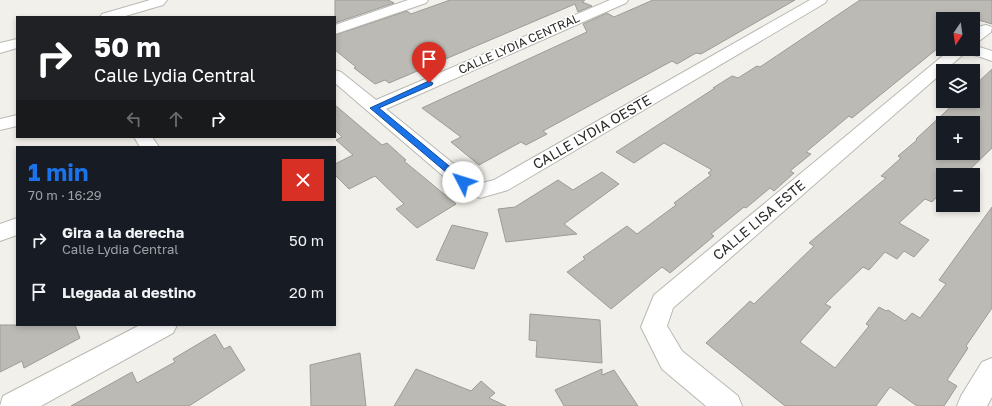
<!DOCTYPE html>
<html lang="es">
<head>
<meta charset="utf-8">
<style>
  body { margin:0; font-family:"Golos Text",sans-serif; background:#20242c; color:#f1f3f6; height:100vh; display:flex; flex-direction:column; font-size:15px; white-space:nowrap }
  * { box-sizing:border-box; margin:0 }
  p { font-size:13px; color:#9ea1a6 }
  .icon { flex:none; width:22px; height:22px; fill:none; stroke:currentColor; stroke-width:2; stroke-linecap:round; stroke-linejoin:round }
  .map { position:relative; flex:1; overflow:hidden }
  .drawer { position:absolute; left:16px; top:146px; width:320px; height:180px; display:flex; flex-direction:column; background:#171b24; border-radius:0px; box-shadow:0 2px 6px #0003 }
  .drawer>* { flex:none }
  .guide { position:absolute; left:16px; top:16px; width:320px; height:122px; border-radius:0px; box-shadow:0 2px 6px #0003; background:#202124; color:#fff; overflow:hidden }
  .needle { width:26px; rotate:193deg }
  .buttons { position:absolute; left:936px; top:12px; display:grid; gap:8px }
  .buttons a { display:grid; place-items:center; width:44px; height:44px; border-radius:0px; background:#171b24; box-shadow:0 2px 6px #0003; font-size:20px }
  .pin { position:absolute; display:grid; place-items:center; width:34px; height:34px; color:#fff; margin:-41px -17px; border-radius:50% 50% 50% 0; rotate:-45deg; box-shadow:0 0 4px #0007 }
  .pin .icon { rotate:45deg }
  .me { position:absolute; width:44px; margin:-22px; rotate:310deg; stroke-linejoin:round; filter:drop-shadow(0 0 3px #0008) }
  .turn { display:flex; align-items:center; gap:14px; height:84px; padding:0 12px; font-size:18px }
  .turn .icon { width:52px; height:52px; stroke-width:2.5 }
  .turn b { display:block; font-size:28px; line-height:34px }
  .lanes { display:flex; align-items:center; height:38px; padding:0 12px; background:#0003; justify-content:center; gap:20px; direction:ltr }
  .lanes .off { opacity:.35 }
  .round { display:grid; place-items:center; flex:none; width:42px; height:42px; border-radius:0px; background:#20242c }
  .head { display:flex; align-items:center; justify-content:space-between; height:68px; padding:0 12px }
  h1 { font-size:24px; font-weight:700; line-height:30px; color:#1a73e8 }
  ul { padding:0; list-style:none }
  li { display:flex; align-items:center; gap:12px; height:52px; padding:0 12px }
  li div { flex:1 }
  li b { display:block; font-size:15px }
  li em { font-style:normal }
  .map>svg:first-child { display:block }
  .building { fill:#bcbab4; stroke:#9c9b95; fill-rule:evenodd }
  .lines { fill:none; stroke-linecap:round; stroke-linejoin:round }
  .street-casing { stroke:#b9b8b2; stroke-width:2 }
  .street { fill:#fff; fill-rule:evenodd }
  .route { fill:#1a73e8; stroke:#114b97 }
  .labels { text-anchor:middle; stroke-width:3.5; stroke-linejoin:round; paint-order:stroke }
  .far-street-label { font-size:12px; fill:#2a2a27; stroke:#fff }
  .street-label { font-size:14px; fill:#2a2a27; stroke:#fff }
</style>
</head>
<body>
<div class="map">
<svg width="992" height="406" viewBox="0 0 992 406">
  <rect width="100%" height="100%" fill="#f2f0ea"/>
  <g class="building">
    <polygon points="335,0 388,0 394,3 335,23"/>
    <polygon points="450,0 585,0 582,2 592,6 578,12 575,4 389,83 385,80 375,84 354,68 356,67 335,50 335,35 407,11 411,14"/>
    <polygon points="653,0 795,0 701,54 696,53 677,64 672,61 543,131 547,134 526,145 521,142 479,165 451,142 461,137 422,108 587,32 583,24 607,13 614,17"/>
    <polygon points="860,0 992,0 992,24 975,19 943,19 943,44 852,118 849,116 806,152 811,154 790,171 794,173 774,191 770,188 746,208 744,207 711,234 714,236 670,273 662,267 611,309 567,272 585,259 583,257 627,226 637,234 676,205 674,203 711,175 708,173 712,170 664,143 634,163 616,152 715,88 713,88 732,76 738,78 757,66 760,67"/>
    <path d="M992,69v79l-28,27h-21v16l-11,11 -7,-3 -26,24 30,17 -15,17 -10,-6 -7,8 -12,-7 -16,18 -6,-3 -38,37 6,3 -31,35 35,26 34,-42 -3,-2 13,-17 7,4 2,-1 17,11 7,-8 8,5 26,-34 -7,-4 53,-73v101l-26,38 2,2 -21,32 10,6 -13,20h-27l-27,-19 -14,19h-91l-79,-63 44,-42 4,3 60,-58 -5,-3 77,-65 -5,-2 20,-18 -3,-2 19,-16 -1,-1 41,-38h16v-14zM943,123h30v30h-30z"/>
    <polygon points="335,105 382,145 387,143 406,160 404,161 456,204 417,228 396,209 404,204 375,176 349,189 335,175 335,164 353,155 336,140 342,137 335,130"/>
    <polygon points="602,172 619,184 564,224 577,234 506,242 498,209 515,207 558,180 573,190"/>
    <polygon points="452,225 488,233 474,269 436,260"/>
    <polygon points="530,314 600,320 602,363 536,357 537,341 529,340"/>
    <polygon points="0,325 75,325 80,338 24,368 22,361 0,372"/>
    <polygon points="215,334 224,349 230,346 245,370 189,406 71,406 132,372 137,383 175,362 173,359"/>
    <polygon points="360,353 366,406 311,406 310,365"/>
    <polygon points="416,369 471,391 481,381 495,393 489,398 506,406 394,406"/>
    <polygon points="602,369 602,375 614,370 638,406 564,406 555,390"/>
  </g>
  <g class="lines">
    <defs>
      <g id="street">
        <polygon points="150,0 167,0 163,5 122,17 100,17 102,14"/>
        <polygon points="408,0 428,0 426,3 335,34 335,25"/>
        <polygon points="610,0 628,0 626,3 386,109 470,177 482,183 494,180 810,0 827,0 825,3 508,190 480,198 456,187 335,83 335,70 341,72 376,100"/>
        <polygon points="986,25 992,27 991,32 978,42 973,43 973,32 981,26"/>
        <polygon points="17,39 17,48 0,53 0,43"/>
        <polygon points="973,45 992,51 992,61 966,52 673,308 667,326 682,351 738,396 742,406 706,406 662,369 641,327 654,295 951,49 973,49"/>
        <polygon points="17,115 17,126 0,130 0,119"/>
        <polygon points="134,137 152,137 159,147 140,147"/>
        <polygon points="17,218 17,235 0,241 0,224"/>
        <polygon points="140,325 177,325 173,333 41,406 0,406 3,396"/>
        <polygon points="992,358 992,397 987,406 957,406 961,396 982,362"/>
      </g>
    </defs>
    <use href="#street" class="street-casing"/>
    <use href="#street" class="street"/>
  </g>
  <polygon class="route" points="429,81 433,83 432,85 379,108 466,180 467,182 466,184 460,184 370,108"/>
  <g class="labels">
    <g class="far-street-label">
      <text transform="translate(519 44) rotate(-24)" y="4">CALLE LYDIA CENTRAL</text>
    </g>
    <g class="street-label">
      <text transform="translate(592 132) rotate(-30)" y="5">CALLE LYDIA OESTE</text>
      <text transform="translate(759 220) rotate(-40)" y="5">CALLE LISA ESTE</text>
    </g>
  </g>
</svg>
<div class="buttons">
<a><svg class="needle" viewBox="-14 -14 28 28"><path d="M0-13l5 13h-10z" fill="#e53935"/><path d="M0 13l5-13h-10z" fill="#9ea1a6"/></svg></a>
<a><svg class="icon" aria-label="layers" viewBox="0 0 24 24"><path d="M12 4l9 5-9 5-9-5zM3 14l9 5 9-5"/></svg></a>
<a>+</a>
<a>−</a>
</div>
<div class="pin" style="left:429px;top:83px;background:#d93025"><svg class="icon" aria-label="arrive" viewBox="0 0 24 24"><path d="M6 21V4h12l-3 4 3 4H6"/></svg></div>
<svg class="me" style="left:463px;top:182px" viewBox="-20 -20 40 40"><circle r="19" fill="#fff"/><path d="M0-13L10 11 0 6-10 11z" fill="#1a73e8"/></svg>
<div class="guide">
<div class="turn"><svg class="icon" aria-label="right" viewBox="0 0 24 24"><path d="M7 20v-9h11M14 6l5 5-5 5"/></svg><div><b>50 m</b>Calle Lydia Central</div></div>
<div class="lanes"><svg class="icon off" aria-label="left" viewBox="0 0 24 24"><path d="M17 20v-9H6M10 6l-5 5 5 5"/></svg><svg class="icon off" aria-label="ahead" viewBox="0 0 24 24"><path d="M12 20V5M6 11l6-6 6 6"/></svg><svg class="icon" aria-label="right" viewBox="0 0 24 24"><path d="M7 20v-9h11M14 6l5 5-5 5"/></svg></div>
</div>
<section class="drawer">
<div class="head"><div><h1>1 min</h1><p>70 m · 16:29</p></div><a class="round" style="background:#d93025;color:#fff"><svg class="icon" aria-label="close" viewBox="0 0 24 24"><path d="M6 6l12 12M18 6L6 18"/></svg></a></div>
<ul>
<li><svg class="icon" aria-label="right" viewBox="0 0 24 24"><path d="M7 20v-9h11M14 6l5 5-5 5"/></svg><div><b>Gira a la derecha</b><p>Calle Lydia Central</p></div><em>50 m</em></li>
<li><svg class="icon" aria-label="arrive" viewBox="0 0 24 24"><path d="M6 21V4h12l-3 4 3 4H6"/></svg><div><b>Llegada al destino</b></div><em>20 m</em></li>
</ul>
</section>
</div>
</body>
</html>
